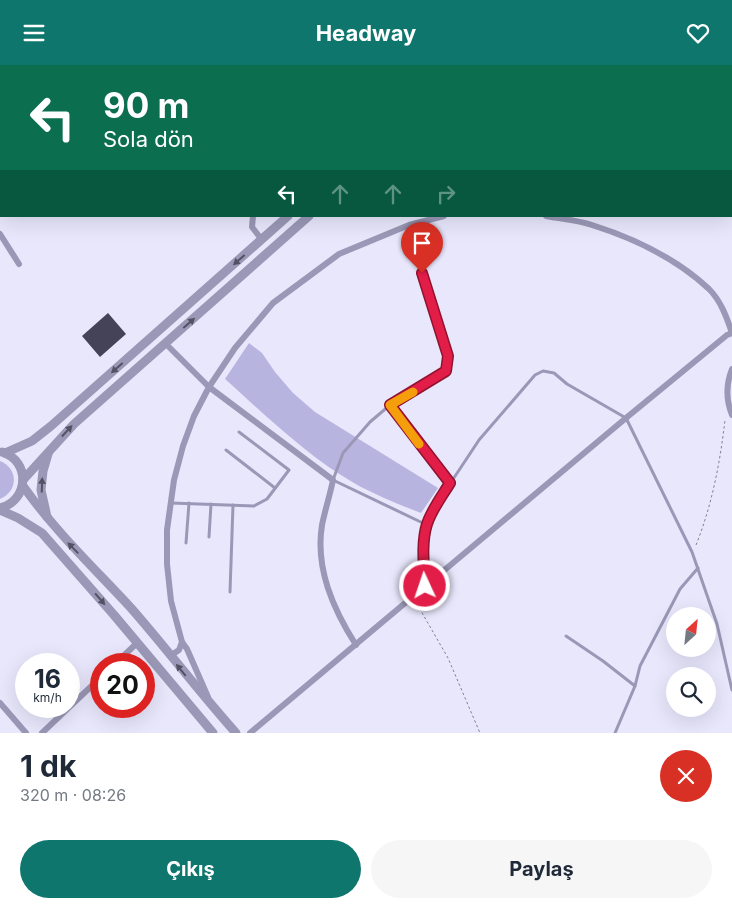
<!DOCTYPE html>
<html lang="tr">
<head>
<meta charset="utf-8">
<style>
  body { margin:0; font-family:Inter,sans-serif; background:#f6f6f7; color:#1f2937; height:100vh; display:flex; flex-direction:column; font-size:19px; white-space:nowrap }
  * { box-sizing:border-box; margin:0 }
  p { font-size:16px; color:#747a83 }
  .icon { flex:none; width:28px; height:28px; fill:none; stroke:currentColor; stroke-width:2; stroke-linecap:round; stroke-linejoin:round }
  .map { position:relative; height:668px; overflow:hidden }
  .panel { display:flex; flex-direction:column; background:#fff; flex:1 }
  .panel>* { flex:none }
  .top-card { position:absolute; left:0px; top:0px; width:732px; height:152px; box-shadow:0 5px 20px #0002; background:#0b6e4f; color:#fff; overflow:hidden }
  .needle { width:32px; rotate:27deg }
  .tools { position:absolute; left:666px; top:542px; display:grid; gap:10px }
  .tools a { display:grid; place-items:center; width:50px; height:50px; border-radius:50%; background:#fff; box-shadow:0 5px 20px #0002; font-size:25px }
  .speed { position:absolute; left:15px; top:588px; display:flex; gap:10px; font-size:25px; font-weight:700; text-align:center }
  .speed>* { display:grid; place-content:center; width:65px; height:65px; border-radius:50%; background:#fff; box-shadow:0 5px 20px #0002; line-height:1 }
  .speed small { font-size:12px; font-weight:400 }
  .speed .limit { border:8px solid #d22; background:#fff; color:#111 }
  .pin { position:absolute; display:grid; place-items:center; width:42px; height:42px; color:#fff; margin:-51px -21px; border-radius:50% 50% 50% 0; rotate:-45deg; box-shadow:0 0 5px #0007 }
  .pin .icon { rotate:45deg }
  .me { position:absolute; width:55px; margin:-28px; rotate:357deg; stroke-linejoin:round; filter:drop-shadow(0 0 4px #0008) }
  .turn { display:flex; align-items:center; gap:18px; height:105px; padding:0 20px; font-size:22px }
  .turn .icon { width:65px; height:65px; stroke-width:2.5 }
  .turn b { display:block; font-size:35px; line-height:42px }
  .lanes { display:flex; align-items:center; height:48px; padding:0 20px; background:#0003; justify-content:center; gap:25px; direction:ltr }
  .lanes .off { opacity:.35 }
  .round { display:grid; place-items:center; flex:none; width:52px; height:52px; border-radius:26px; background:#f6f6f7 }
  .head { display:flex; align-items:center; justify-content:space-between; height:85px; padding:0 20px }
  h1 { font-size:30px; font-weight:700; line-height:38px }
  .cta { display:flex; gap:10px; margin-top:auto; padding:10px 20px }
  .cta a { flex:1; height:58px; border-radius:30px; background:#0f766e; color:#fff; font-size:20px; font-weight:700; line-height:58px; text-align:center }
  .cta a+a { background:#f6f6f7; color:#1f2937 }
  header { display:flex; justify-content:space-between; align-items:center; height:65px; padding:0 20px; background:#0f766e; color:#fff; font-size:22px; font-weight:700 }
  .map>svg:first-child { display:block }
  .green { fill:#b8b4e0 }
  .building { fill:#454358 }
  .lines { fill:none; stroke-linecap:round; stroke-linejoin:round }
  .path { stroke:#81808f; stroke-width:1; stroke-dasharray:2.5 2.5; stroke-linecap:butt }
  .service { stroke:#9a98b6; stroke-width:3 }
  .minor { stroke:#9a98b6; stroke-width:6 }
  .tertiary { stroke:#9a98b6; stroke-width:9 }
  .oneway { fill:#535163 }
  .route-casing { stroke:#92132f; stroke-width:12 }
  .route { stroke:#e11d48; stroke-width:9 }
  .slow { stroke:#f59e0b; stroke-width:9 }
</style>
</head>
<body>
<header><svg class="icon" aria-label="menu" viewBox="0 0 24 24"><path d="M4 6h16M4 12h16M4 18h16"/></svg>Headway<svg class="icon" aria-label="heart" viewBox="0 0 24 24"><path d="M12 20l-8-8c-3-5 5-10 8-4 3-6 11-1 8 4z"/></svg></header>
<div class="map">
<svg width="732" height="668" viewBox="0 0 732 668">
  <rect width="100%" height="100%" fill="#e8e7fc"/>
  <g class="green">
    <path d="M249,278l13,10 13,19 18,21 22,19 123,76 -17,25c-23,-9 -46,-18 -67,-30 -46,-26 -90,-69 -129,-104z"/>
    <path d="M0,396c18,7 19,30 0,38z"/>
  </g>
  <polygon class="building" points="108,248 126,269 100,292 82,271"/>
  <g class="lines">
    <g class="path">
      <polyline points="149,0 152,1"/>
      <polyline points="659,1 661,0"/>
      <path d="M696,480c16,-40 24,-82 29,-125"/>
      <polyline points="417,539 448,593 480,668"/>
    </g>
    <g class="service">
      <polyline points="409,160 422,208 448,291 446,306 390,340 370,357 343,388 333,415 427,460"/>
      <polyline points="390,340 450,418"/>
      <polyline points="226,385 275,423"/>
      <polyline points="171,438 254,441 267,434 289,405 239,367"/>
      <polyline points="209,472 211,439"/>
      <polyline points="186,478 189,438"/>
      <polyline points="425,521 424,490 427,460 436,440 479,375 535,310 543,306 554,308 567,319 626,353 692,487 717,559 732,625"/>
      <polyline points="230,527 233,440"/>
      <polyline points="566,571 603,596 635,621"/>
      <polyline points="615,668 635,621 640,601 680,524 698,503"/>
    </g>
    <g class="minor">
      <polyline points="25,1 26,0"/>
      <polyline points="220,1 220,0"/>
      <polyline points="253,151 252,162 262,175"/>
      <path d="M546,151c15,3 31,4 46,9 41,13 85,34 117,64 12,12 18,29 23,44"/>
      <polyline points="0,169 19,199"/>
      <path d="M165,278l44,44 124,93c-3,15 -8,30 -11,45 -7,43 11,84 34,120"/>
      <path d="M732,304c-6,15 -6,31 0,46"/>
      <polyline points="170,591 179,585 182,577"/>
      <polyline points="115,599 137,578"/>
      <polyline points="208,632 187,584 182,577 171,536 167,499 167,465 174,415 183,381 194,351 209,322 235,283 273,238 339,189 409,160 444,151"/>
      <polyline points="0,638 26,668"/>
      <polyline points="42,668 101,612"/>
      <polyline points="250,668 626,353 727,270 732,268"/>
    </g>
    <g class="tertiary">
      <polyline points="455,1 457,0"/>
      <polyline points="475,1 476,0"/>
      <polyline points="5,388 32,376 51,361 288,151"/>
      <polyline points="23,415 74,359 309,151"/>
      <path d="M23,421c32,45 71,82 108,122 36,41 69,85 105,125"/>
      <path d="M0,443c29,-7 31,-47 2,-56"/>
      <polyline points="0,445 18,453 42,468 114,550 213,668"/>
      <polyline points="47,452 41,425 43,406 48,389"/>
    </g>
  </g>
  <defs><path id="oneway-solid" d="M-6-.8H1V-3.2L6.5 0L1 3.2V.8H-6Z" transform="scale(1.25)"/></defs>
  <g class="oneway">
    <use href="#oneway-solid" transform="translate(239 195) rotate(139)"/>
    <use href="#oneway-solid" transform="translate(189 258) rotate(-41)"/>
    <use href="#oneway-solid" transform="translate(117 303) rotate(139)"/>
    <use href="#oneway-solid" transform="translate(67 366) rotate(-47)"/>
    <use href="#oneway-solid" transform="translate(42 420) rotate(-88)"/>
    <use href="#oneway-solid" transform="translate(73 483) rotate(-134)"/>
    <use href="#oneway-solid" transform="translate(100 534) rotate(49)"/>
    <use href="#oneway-solid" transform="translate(181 605) rotate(-129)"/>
  </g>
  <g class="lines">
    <defs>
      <path id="route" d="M422,208l26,83 -2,15 -56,34 60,78c-8,13 -18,26 -23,41 -6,19 -3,42 -2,62"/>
    </defs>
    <use href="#route" class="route-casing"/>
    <use href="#route" class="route"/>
    <polyline class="slow" points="413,327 390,340 419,379"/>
  </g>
</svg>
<div class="tools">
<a><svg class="needle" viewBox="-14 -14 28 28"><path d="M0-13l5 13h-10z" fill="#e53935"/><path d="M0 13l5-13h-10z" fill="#747a83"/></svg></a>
<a><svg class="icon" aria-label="search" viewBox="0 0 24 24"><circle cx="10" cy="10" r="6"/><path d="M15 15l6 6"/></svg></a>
</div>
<div class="speed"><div>16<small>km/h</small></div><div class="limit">20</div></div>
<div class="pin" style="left:422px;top:208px;background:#d93025"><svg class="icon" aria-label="arrive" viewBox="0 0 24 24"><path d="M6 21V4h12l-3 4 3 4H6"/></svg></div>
<svg class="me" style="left:425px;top:521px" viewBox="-20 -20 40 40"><circle r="17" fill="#e11d48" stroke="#fff" stroke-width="3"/><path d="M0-11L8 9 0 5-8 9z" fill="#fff"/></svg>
<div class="top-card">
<div class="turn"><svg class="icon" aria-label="left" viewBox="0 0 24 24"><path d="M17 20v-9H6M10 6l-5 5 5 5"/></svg><div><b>90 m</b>Sola dön</div></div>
<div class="lanes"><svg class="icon" aria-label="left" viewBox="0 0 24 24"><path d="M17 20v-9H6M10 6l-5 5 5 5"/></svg><svg class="icon off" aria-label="ahead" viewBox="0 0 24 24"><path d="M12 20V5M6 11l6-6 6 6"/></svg><svg class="icon off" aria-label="ahead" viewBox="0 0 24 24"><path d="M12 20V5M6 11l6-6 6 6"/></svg><svg class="icon off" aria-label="right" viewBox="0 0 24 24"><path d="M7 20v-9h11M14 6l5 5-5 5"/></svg></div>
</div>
</div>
<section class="panel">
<div class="head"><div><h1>1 dk</h1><p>320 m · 08:26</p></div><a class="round" style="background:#d93025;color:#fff"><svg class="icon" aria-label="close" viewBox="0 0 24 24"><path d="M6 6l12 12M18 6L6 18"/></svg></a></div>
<div class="cta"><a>Çıkış</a><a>Paylaş</a></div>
</section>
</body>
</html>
